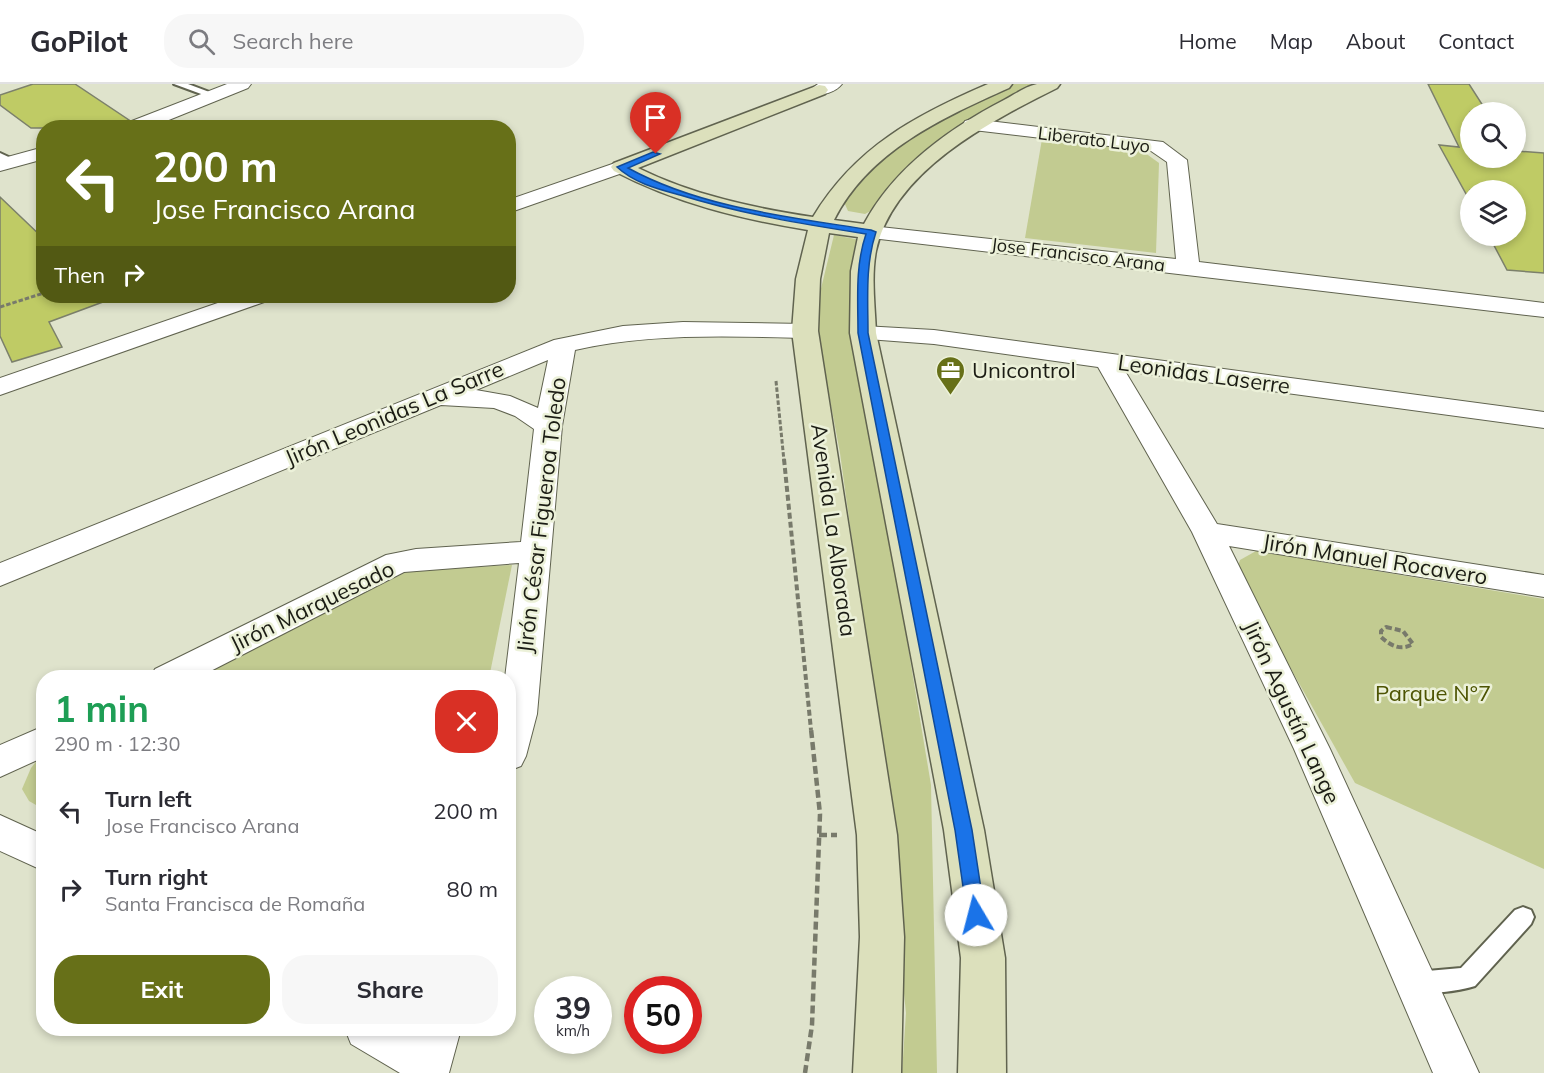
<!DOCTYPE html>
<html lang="en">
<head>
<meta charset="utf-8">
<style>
  body { margin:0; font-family:Mulish,sans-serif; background:#f7f7f7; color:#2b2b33; height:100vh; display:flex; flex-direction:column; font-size:22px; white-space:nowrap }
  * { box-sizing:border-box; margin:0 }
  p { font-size:20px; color:#7c7c81 }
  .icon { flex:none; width:33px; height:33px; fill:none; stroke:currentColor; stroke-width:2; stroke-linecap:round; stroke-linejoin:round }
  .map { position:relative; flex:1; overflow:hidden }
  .details { position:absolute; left:36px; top:586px; width:480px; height:366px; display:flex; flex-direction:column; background:#fff; border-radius:24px; box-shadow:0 3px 9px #0003 }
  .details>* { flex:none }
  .top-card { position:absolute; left:36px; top:36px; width:480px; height:183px; border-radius:24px; box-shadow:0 3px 9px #0003; background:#677018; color:#fff; overflow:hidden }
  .controls { position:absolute; left:1460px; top:18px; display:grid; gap:12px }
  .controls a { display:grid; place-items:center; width:66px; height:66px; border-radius:50%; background:#fff; box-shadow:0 3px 9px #0003; font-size:30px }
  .speed { position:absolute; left:534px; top:892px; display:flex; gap:12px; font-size:30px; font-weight:700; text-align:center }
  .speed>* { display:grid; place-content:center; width:78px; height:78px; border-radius:50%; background:#fff; box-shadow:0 3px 9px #0003; line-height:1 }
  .speed small { font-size:15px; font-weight:400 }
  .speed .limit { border:9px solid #d22; background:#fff; color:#111 }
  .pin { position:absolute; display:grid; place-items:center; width:51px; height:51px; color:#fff; margin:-62px -26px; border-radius:50% 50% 50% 0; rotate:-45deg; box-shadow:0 0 6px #0007 }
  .pin .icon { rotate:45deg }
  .me { position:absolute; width:66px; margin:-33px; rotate:352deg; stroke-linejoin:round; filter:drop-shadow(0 0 4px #0008) }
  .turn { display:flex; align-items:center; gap:21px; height:126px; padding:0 18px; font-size:27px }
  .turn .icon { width:78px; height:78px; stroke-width:2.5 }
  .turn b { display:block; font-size:42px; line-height:51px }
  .then { display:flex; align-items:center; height:57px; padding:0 18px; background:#0003; gap:12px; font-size:22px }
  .round { display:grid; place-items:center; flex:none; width:63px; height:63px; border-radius:24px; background:#f7f7f7 }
  .head { display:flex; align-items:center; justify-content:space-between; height:102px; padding:0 18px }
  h1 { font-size:36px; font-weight:700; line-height:45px; color:#1e9e55 }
  .primary-button { display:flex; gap:12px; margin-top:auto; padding:12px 18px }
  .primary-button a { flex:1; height:69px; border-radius:24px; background:#677018; color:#fff; font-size:24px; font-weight:700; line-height:69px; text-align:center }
  .primary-button a+a { background:#f7f7f7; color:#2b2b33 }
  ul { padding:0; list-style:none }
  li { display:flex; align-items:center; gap:18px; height:78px; padding:0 18px }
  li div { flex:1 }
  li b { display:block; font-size:22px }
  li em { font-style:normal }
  header { display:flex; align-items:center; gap:36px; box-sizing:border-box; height:84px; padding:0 30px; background:#fff; border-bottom:2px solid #e1e1e2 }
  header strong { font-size:28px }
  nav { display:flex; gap:33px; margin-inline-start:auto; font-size:21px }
  .search { width:420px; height:54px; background:#f7f7f7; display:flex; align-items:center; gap:15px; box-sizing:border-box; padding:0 21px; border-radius:24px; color:#7c7c81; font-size:22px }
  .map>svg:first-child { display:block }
  .green { fill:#c2cb91 }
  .building { fill:#bfcb65; stroke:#7c806b; stroke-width:1.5 }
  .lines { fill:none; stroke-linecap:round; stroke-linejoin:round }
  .service-casing { stroke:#60634f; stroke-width:4 }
  .minor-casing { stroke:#60634f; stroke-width:2 }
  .secondary-casing { stroke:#60634f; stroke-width:3 }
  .path-far3 { stroke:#787a6b; stroke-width:2; stroke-dasharray:4 1.5; stroke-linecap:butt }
  .path-far2 { stroke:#787a6b; stroke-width:3; stroke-dasharray:4.5 2; stroke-linecap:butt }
  .path-far1 { stroke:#787a6b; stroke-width:4; stroke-dasharray:6 3; stroke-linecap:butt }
  .path { stroke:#787a6b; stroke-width:4.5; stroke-dasharray:8 4; stroke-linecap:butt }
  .service { fill:#fff; fill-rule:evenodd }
  .minor { fill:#fff; fill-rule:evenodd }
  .secondary { fill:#dce0bc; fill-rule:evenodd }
  .route { fill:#1a73e8; stroke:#114b97; stroke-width:1.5 }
  .labels { text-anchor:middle; stroke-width:5; stroke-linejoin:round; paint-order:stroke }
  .far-street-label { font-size:18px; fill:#1b1c14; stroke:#ecf1d9 }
  .poi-label { font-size:22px; fill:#1b1c14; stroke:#ecf1d9; text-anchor:start }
  .street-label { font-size:22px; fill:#1b1c14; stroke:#ecf1d9 }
  .park-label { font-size:22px; fill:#4d5403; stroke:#ecf1d9 }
</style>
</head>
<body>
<header>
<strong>GoPilot</strong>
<div class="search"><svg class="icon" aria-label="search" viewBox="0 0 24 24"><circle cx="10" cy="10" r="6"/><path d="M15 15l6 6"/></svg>Search here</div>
<nav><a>Home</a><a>Map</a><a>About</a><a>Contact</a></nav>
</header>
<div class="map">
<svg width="1544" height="989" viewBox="0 0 1544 989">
  <rect width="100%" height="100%" fill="#dfe3cc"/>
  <g class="green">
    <polygon points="1013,0 1036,0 960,42 930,62 900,93 878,123 865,130 848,127 844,118 871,87 904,56 978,14"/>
    <polygon points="1042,55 1141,66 1159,79 1156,169 1025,154"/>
    <polygon points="834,151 871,158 854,238 931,701 937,989 902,989 906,929 875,623 840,369 819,257 818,217"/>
    <polygon points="1256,467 1544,515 1544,785 1355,699 1236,487 1240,476"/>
    <polygon points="512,481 489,594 194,594 408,487"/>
    <polygon points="43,669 43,725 29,717 22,705 31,684"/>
  </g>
  <g class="building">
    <polygon points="33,0 75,0 129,36 123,38 120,44 31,44 0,21 0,11"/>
    <polygon points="1428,0 1469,0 1487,28 1470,28 1470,74 1515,74 1515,67 1544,69 1544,189 1507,186 1489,152 1515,152 1515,106 1470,106 1470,117 1439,61 1459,63"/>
    <polygon points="0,113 44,155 44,212 110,212 111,215 49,238 62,263 12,278 0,252"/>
  </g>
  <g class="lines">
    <defs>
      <g id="service">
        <polygon points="174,0 188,0 220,12 212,14"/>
        <polygon points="0,69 15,76 16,78 11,81 0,76"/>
        <path d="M1523,823l8,3 3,7 -3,7 -56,62c-15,5 -52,10 -67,5l-3,-8 3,-8 8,-3 45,-4 54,-58z"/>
      </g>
      <g id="minor">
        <polygon points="227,0 251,0 248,4 149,44 122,44 124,40"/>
        <path d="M818,0h24c-6,8 -20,12 -29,10l-3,-4z"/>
        <polygon points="972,35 1163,58 1187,76 1199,178 1544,219 1544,233 863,153 860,148 863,143 871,142 1176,175 1167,78 1151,67 965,45 963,41 965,37"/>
        <polygon points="44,63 44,75 0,87 0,75"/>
        <polygon points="621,77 628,79 631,83 628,87 508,129 508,116"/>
        <polygon points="238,212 271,212 267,217 0,311 0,294"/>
        <path d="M683,238l122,2 9,2 3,5 -3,5 -9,2c-77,-2 -155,-5 -230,12l-13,76 -25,288 -11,42 -5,10 -13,5v-93h-3l14,-115 -115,9 -207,106h-47l5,-9 231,-114 30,-6 105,-7 13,-113 -19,-13 -21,-8 -53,-3 -441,181v-23l554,-223 69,-14zM548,276l-10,48 -28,-12 -34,-6z"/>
        <polygon points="863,242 934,246 1544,328 1544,344 1125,287 1217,440 1544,491 1544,513 1229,462 1330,665 1479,989 1433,989 1294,665 1192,448 1098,283 934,260 854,254 851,249 854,244"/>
        <polygon points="44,642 44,673 0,693 0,661"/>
        <polygon points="0,731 44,751 44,787 0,767"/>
        <polygon points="345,945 411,945 416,948 417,945 461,945 449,989 400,989 351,960"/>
      </g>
      <path id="secondary" d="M988,0h24l-3,4c-67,30 -140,63 -175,132l30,4c30,-56 84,-95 140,-124 10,-5 22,-14 33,-16 7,0 16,0 23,0l-3,4c-66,33 -164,83 -181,163 -5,26 -1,55 0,82l108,497 21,128 1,115h-48l3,-115 -17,-128 -94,-497 1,-62 7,-34 -29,-4 -9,46 -2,52 79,504 7,102 -3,136h-48l7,-136 -3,-102 -65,-504 4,-52 12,-49c-68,-11 -133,-27 -194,-59l-3,-4 3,-4 205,-78 6,1 3,4 -3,4 -187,74c55,27 115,40 175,49 42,-70 103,-102 175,-133z"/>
    </defs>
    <use href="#service" class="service-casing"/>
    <use href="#minor" class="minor-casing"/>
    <use href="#secondary" class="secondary-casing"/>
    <polyline class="path-far3" points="44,108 44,122"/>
    <g class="path-far2">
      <polyline points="0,223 44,209"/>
      <polyline points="776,297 784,377"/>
    </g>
    <g class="path-far1">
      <polyline points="784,375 811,646"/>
      <path d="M1386,543l17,4 10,13c-12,7 -22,2 -32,-7v-6z"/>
    </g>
    <g class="path">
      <polyline points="819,751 837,751"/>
      <polyline points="805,989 812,941 820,730 811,645"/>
    </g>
    <use href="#service" class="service"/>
    <use href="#minor" class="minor"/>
    <use href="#secondary" class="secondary"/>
  </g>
  <path class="route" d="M653,68l7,2 -32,14c73,40 162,49 243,62l5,2c-11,33 -8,67 -8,101l104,497 13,85 -2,6 -7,2 -6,-2 -3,-6 -12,-85 -97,-497c0,-33 -3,-67 8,-99 -63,-10 -125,-20 -186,-39 -22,-6 -46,-12 -63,-28z"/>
  <defs>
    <symbol id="office-pin" viewBox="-11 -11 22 30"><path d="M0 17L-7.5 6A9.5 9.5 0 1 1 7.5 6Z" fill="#677018" stroke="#ecf1d9"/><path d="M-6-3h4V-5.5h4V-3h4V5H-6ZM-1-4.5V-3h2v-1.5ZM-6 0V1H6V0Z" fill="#fff"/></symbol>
  </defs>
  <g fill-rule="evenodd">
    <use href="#office-pin" x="934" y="270" width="33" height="45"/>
  </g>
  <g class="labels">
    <g class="far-street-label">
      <text transform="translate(1094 56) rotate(7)" y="6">Liberato Luyo</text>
      <text transform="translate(1078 171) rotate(7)" y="6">Jose Francisco Arana</text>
    </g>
    <g class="poi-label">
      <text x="972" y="294">Unicontrol</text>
    </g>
    <g class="street-label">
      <text transform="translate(1204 290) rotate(8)" y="8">Leonidas Laserre</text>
      <text transform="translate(394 329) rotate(-23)" y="8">Jirón Leonidas La Sarre</text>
      <text transform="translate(541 431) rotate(-83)" y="8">Jirón César Figueroa Toledo</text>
      <text transform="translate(834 446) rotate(82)" y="8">Avenida La Alborada</text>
      <text transform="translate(1375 475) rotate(9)" y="8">Jirón Manuel Rocavero</text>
      <text transform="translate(312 522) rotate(-26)" y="8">Jirón Marquesado</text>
      <text transform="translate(1292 628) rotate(65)" y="8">Jirón Agustín Lange</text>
    </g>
    <g class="park-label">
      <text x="1433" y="617">Parque N°7</text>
    </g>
  </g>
</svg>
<div class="controls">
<a><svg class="icon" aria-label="search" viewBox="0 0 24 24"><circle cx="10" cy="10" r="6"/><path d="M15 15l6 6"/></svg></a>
<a><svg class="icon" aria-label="layers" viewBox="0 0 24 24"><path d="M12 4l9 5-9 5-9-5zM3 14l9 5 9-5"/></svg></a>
</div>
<div class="speed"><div>39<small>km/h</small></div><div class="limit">50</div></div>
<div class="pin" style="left:656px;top:70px;background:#d93025"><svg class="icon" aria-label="arrive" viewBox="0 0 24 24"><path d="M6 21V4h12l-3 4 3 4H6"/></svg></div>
<svg class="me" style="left:976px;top:831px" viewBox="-20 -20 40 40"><circle r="19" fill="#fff"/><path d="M0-13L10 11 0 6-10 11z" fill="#1a73e8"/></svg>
<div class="top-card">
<div class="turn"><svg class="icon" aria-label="left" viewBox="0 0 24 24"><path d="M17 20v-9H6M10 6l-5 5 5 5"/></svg><div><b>200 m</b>Jose Francisco Arana</div></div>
<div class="then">Then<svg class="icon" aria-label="right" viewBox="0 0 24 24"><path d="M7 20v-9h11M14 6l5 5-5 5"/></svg></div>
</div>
<section class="details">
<div class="head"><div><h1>1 min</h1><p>290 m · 12:30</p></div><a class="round" style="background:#d93025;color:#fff"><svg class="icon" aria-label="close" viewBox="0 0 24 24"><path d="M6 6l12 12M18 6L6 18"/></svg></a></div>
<ul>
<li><svg class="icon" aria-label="left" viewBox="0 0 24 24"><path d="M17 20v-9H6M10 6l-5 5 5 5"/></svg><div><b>Turn left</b><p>Jose Francisco Arana</p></div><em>200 m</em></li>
<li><svg class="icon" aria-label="right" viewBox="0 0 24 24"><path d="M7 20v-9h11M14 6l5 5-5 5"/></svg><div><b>Turn right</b><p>Santa Francisca de Romaña</p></div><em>80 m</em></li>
</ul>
<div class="primary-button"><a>Exit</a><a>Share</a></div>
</section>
</div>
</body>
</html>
